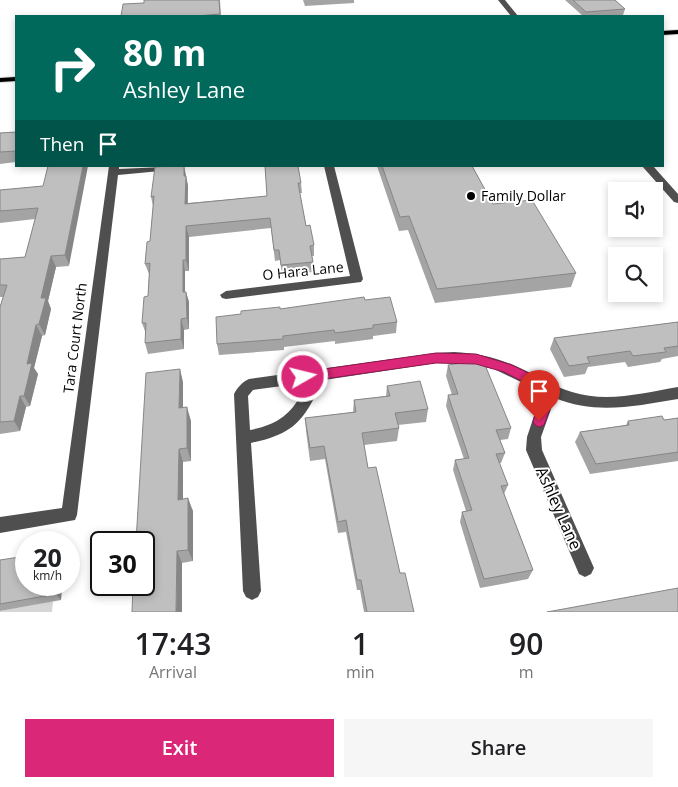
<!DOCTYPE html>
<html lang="en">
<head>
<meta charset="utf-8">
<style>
  body { margin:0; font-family:"Open Sans",sans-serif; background:#f6f6f6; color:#202124; height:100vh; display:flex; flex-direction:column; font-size:19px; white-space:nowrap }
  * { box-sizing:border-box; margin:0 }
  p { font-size:16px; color:#757577 }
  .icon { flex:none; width:28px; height:28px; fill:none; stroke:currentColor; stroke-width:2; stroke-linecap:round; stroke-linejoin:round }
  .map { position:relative; height:612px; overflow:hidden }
  .panel { display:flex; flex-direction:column; background:#fff; flex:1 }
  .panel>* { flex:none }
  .guide { position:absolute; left:15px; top:15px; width:649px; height:152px; border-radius:0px; box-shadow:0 2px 8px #0003; background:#00695c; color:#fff; overflow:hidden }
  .tools { position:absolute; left:608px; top:182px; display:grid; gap:10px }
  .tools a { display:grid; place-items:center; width:55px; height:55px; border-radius:0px; background:#fff; box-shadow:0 2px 8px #0003; font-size:25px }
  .speed { position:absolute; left:15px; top:531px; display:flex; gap:10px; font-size:25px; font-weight:700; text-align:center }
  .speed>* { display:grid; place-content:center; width:65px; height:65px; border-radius:50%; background:#fff; box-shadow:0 2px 8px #0003; line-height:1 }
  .speed small { font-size:12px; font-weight:400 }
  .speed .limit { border:2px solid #111; border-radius:8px; background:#fff; color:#111 }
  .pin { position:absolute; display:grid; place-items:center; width:42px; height:42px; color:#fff; margin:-51px -21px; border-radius:50% 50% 50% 0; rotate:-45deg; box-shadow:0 0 5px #0007 }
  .pin .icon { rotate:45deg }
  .me { position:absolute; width:55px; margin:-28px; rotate:82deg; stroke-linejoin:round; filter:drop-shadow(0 0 4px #0008) }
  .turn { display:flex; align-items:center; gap:18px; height:105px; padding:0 25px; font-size:22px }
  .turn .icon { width:65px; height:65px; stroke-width:2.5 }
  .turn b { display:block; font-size:35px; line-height:42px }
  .then { display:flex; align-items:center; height:48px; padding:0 25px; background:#0003; gap:10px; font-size:19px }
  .eta { display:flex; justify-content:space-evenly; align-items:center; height:85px; text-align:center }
  .eta b { font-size:30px; font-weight:600; line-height:35px }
  .action { display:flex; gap:10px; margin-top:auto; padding:10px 25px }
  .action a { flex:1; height:58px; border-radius:0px; background:#db2777; color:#fff; font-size:20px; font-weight:600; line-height:58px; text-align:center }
  .action a+a { background:#f6f6f6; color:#202124 }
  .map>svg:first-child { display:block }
  .green { fill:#d6d6d6 }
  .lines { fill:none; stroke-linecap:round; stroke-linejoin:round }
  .major-casing { stroke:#dbdbdb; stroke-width:2 }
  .minor { fill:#4f4f4f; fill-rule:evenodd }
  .major { fill:#000; fill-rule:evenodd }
  .wall { fill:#a4a4a4 }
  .shaded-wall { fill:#868686 }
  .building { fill:#bfbfbf; stroke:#868686 }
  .route { fill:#db2777; stroke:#8e194d }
  .poi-dot { fill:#000; stroke:#fff; stroke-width:2 }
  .labels { text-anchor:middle; stroke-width:4; stroke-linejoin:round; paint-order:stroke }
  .poi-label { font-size:14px; fill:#000; stroke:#fff; text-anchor:start }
  .street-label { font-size:14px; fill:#000; stroke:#fff }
  .near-street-label { font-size:16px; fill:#000; stroke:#fff }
</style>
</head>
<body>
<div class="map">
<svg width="678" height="612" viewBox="0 0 678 612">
  <rect width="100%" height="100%" fill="#fff"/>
  <polygon class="green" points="53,601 52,612 0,612 0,611"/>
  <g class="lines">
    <defs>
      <g id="major">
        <polygon points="678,30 678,34 662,35 662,31"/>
        <polygon points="16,77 16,81 0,82 0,78"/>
      </g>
    </defs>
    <use href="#major" class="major-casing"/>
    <g class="minor">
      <polygon points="498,0 505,0 518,16 511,16"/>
      <polygon points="109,166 119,166 119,169 186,166 181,169 118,175 77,515 75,520 0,533 0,517 62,508"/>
      <polygon points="324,166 334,166 363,279 361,282 226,299 222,298 220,295 226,291 350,276"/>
      <polygon points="642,166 653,166 678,194 678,203 674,202"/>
      <path d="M454,352c23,1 45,6 66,16 17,8 34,19 52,24 35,11 71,1 106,-5v12c-43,7 -82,16 -123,-1l-14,39 1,13 52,118 -3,6 -6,3 -6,-3 -53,-124 1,-13 15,-45 -48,-23 -31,-6h-27l-125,19 3,16c-15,30 -31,38 -63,45l10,148 -3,6 -6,3 -6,-3 -3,-6 -9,-197c3,-6 8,-12 15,-15l187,-26zM297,384l3,13c-13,21 -26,28 -50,33l-2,-34 5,-6z"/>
    </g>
    <use href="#major" class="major"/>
  </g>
  <g class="wall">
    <polygon points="220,0 221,16 121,16 144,3"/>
    <polygon points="303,0 354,0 354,3 305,6"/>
    <polygon points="565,0 615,0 625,9 623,15 606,16 583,16"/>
    <polygon points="16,132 16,162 0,164 0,133"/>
    <polygon points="265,166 301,183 302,193 300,193 306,226 314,245 314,256 312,256 313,272 282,276 280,260 275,261 271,228 189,237 189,271 185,271 185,292 186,292 189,302 189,329 184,330 184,349 148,354 145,343 146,334 142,323 148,296 149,274 145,264 150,241 153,206 151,197 186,176 188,186 188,203 267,196"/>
    <polygon points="377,166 472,166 493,204 576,273 571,287 435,303 408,230 399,231"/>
    <polygon points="43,186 69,266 56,267 48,301 51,309 45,335 42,336 34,368 38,374 30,406 26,407 20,431 0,434 0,307 3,297 0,297 0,259 25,257 35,219 0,223 0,190"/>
    <polygon points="365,300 397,322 396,333 373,336 373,339 335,344 335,341 284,347 284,350 219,355 217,344 241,314"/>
    <polygon points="678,322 678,356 662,359 660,362 628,367 625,362 588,367 585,374 564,377 550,349 554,338"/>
    <polygon points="448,365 511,428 508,439 500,440 505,453 501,463 499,463 508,485 504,494 533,570 528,579 480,588 460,522 462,512 466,511 453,470 455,460 464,459 446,406 448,395 452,395 446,376"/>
    <polygon points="183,382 183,408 191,421 191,461 183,462 183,499 193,511 193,561 182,563 132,612"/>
    <polygon points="387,386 428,409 426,422 398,425 399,428 397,441 364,445 368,468 400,573 414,612 364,612 360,590 357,590 346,532 338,533 325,459 310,461 306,431 305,418 353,412 354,400 386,396"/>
    <polygon points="678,418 678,461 590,474 575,442 580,432 626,425 628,421 664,420"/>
    <polygon points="0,560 62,585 61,600 0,611"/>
  </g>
  <g class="shaded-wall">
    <polygon points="83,166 88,166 69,266 65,255"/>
    <polygon points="184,166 186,175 186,187 184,176"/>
    <polygon points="186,176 188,186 187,214 185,204"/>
    <polygon points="186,226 189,237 189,271 186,260"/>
    <polygon points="51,256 56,267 48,301 51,309 45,335 39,324 41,298"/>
    <polygon points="183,260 185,271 185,303 183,292"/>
    <polygon points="186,292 189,302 189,329 187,318"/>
    <polygon points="181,319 184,330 184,349 181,339"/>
    <polygon points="36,325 42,336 34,368 38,374 30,406 24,396 27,364"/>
    <polygon points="180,369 183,382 183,421 179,408"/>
    <polygon points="20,396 26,407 20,431 14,421"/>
    <polygon points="187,407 191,421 191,461 187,448"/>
    <polygon points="179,449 183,462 183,512 178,500"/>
    <polygon points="188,498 193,511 193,561 188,550"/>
    <polygon points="177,551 182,563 182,612 176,612"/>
    <polygon points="57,585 62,585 61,600 56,594"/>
  </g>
  <g class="building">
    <polygon points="144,0 219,0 220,14 197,16 121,16 123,4 144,3"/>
    <polygon points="573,0 615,0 625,9 586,12"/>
    <polygon points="16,132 16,151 0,152 0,133"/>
    <polygon points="48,166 83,166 65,255 51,256 41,298 46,298 39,324 36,325 27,364 32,363 24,396 20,396 14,421 0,422 0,307 7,285 0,285 0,259 25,257 38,208 0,211 0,190 43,186"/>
    <polygon points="169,166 184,166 184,176 186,176 185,204 267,196 265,166 298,166 301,183 298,183 306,226 310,225 314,245 310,246 313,262 281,265 279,250 274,250 270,218 186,226 186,260 183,260 183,292 186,292 187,318 181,319 181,339 145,343 146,323 142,323 144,297 148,296 150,263 145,264 147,242 150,241 154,196 151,197 155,167"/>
    <polygon points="382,166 472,166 493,204 532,200 576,273 437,289 409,216 400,217"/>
    <polygon points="364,297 365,300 390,297 397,322 373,325 373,328 335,333 334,330 283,336 283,339 217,344 216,317 241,314 241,311 280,307 280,309"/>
    <polygon points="678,322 678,346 664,348 666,352 633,356 630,351 587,357 590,363 569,366 554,338"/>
    <polygon points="483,360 511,428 496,430 505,453 496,454 508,485 501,486 533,570 484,579 462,512 472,510 455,460 469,458 448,395 458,394 448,365"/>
    <polygon points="180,369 179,408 187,407 187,448 179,449 178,500 188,498 188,550 177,551 176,612 132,612 133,585 144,585 144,542 136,542 146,373"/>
    <polygon points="420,381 428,409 395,413 399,428 362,433 368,468 376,467 400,573 405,573 414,612 367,612 361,580 357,580 346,520 338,522 324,446 310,448 305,418 356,412 354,400 390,396 387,386"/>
    <polygon points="662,416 664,420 678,418 678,452 596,464 580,432 629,425 628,421"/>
    <polygon points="26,556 26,585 57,585 56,594 0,604 0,560"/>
    <polygon points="678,588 678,612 547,612"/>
  </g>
  <polygon class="route" points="436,353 476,354 512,365 555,386 557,390 544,425 539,427 535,425 533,421 543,392 504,372 476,364 436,363 303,382 299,381 297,377 299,374 303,372"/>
  <circle class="poi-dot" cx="471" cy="196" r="5"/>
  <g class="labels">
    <g class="poi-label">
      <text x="481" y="201">Family Dollar</text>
    </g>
    <g class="street-label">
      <text transform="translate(303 271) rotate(-6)" y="5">O Hara Lane</text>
      <text transform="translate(75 338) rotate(-83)" y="5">Tara Court North</text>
    </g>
    <g class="near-street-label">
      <text transform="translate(559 508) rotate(66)" y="6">Ashley Lane</text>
    </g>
  </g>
</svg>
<div class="tools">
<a><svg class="icon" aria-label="sound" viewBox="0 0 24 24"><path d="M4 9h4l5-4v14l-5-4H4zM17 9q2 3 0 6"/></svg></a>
<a><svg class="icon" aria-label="search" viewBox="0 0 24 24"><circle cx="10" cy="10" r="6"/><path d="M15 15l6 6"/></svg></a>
</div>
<div class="speed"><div>20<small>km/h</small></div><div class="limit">30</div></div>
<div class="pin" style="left:539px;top:421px;background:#d93025"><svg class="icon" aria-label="arrive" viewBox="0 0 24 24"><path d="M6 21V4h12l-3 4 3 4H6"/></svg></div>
<svg class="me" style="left:303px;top:377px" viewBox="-20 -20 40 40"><circle r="17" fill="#db2777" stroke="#fff" stroke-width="3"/><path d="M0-11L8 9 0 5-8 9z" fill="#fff"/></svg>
<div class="guide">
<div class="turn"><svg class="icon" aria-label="right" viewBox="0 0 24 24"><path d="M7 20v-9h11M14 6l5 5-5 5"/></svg><div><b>80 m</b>Ashley Lane</div></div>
<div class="then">Then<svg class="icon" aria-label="arrive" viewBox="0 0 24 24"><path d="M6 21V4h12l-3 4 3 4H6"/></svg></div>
</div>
</div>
<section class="panel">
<div class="eta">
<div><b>17:43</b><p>Arrival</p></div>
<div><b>1</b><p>min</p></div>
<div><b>90</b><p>m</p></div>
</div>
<div class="action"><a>Exit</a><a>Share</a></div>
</section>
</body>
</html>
